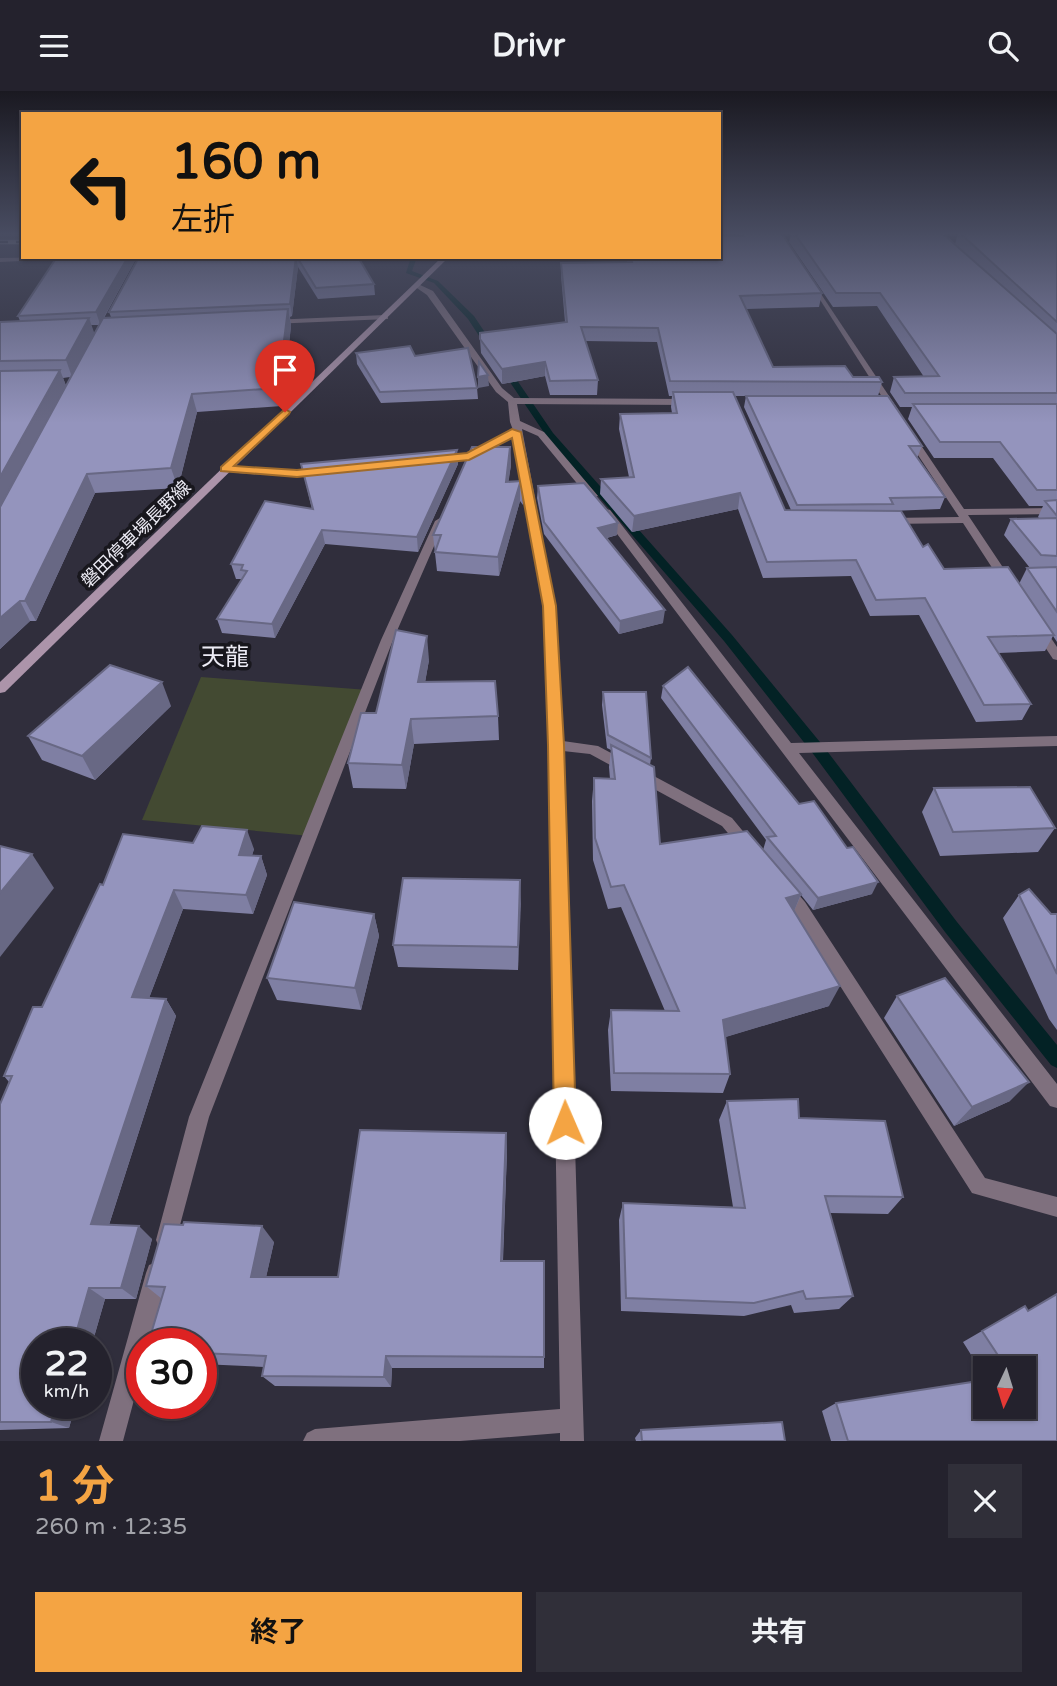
<!DOCTYPE html>
<html lang="ja">
<head>
<meta charset="utf-8">
<style>
  body { margin:0; font-family:"Varela Round","Noto Sans JP",sans-serif; background:#302f39; color:#f1f3f6; height:100vh; display:flex; flex-direction:column; font-size:26px; white-space:nowrap }
  * { box-sizing:border-box; margin:0 }
  p { font-size:23px; color:#a3a4aa }
  .icon { flex:none; width:38px; height:38px; fill:none; stroke:currentColor; stroke-width:2; stroke-linecap:round; stroke-linejoin:round }
  .map { position:relative; height:1350px; overflow:hidden }
  .drawer { display:flex; flex-direction:column; background:#24222d; flex:1 }
  .drawer>* { flex:none }
  .hud { position:absolute; left:21px; top:21px; width:700px; height:147px; border-radius:0px; box-shadow:0 2px 5px #0004,0 0 0 2px #413f49; background:#f4a443; color:#111; overflow:hidden }
  .needle { width:46px; rotate:184deg }
  .controls { position:absolute; left:973px; top:1265px; display:grid; gap:14px }
  .controls a { display:grid; place-items:center; width:63px; height:63px; border-radius:0px; background:#24222d; box-shadow:0 2px 5px #0004,0 0 0 2px #413f49; font-size:35px }
  .speed { position:absolute; left:21px; top:1237px; display:flex; gap:14px; font-size:35px; font-weight:700; text-align:center }
  .speed>* { display:grid; place-content:center; width:91px; height:91px; border-radius:50%; background:#24222d; box-shadow:0 2px 5px #0004,0 0 0 2px #413f49; line-height:1 }
  .speed small { font-size:18px; font-weight:400 }
  .speed .limit { border:10px solid #d22; background:#fff; color:#111 }
  .pin { position:absolute; display:grid; place-items:center; width:60px; height:60px; color:#fff; margin:-72px -30px; border-radius:50% 50% 50% 0; rotate:-45deg; box-shadow:0 0 7px #0007 }
  .pin .icon { rotate:45deg }
  .me { position:absolute; width:77px; margin:-38px; rotate:359deg; stroke-linejoin:round; filter:drop-shadow(0 0 5px #0008) }
  .turn { display:flex; align-items:center; gap:24px; height:147px; padding:0 35px; font-size:32px }
  .turn .icon { width:91px; height:91px; stroke-width:2.5 }
  .turn b { display:block; font-size:49px; line-height:60px }
  .round { display:grid; place-items:center; flex:none; width:74px; height:74px; border-radius:0px; background:#302f39 }
  .overview { display:flex; align-items:center; justify-content:space-between; height:119px; padding:0 35px }
  h1 { font-size:42px; font-weight:700; line-height:52px; color:#f4a443 }
  .cta { display:flex; gap:14px; margin-top:auto; padding:14px 35px }
  .cta a { flex:1; height:80px; border-radius:0px; background:#f4a443; color:#111; font-size:28px; font-weight:700; line-height:80px; text-align:center }
  .cta a+a { background:#302f39; color:#f1f3f6 }
  header { display:flex; justify-content:space-between; align-items:center; height:91px; padding:0 35px; background:#24222d; font-size:32px; font-weight:700 }
  .map>svg:first-child { display:block }
  .green { fill:#434a32 }
  .lines { fill:none; stroke-linecap:round; stroke-linejoin:round }
  .stream { fill:#032225; fill-rule:evenodd }
  .street { fill:#7f707e; fill-rule:evenodd }
  .secondary { fill:#ac94aa; fill-rule:evenodd }
  .rail-casing { stroke:#bdbcc6; stroke-width:4.5 }
  .rail { stroke:#18171d; stroke-width:2.5; stroke-dasharray:8; stroke-linecap:butt }
  .wall { fill:#7f7fa3; fill-rule:evenodd }
  .shaded-wall { fill:#686884 }
  .building { fill:#9494bd; stroke:#686884; stroke-width:2 }
  .route { fill:#f4a443; stroke:#9f6b2c; stroke-width:2 }
  .labels { text-anchor:middle; stroke-width:7; stroke-linejoin:round; paint-order:stroke }
  .far-street-label { font-size:18px; fill:#ecebf4; stroke:#18171d }
  .quarter-label { font-size:24px; fill:#ecebf4; stroke:#18171d }
</style>
</head>
<body>
<header><svg class="icon" aria-label="menu" viewBox="0 0 24 24"><path d="M4 6h16M4 12h16M4 18h16"/></svg>Drivr<svg class="icon" aria-label="search" viewBox="0 0 24 24"><circle cx="10" cy="10" r="6"/><path d="M15 15l6 6"/></svg></header>
<div class="map">
<svg width="1057" height="1350" viewBox="0 0 1057 1350">
  <rect width="100%" height="100%" fill="#302e3c"/>
  <polygon class="green" points="201,586 368,599 310,745 142,729"/>
  <g class="lines">
    <g class="stream">
      <polygon points="411,166 417,166 412,180 438,190 474,225 494,255 493,257 487,257 468,228 434,192 406,182"/>
      <polygon points="500,273 506,273 553,342 732,544 824,656 957,831 1057,954 1057,977 1051,974 945,841 814,664 724,550 547,346 499,275"/>
    </g>
    <g class="street">
      <polygon points="65,166 62,168 0,171 0,167"/>
      <polygon points="414,193 418,193 433,200 502,297 514,307 689,308 693,311 689,314 517,313 520,330 544,341 598,405 589,407 538,345 522,338 555,515 563,650 598,655 732,727 756,756 753,760 748,762 743,760 722,735 590,663 563,660 584,1350 560,1350 560,1342 460,1350 303,1350 307,1342 315,1338 560,1318 549,654 543,515 514,346 472,367 439,371 434,368 439,365 467,362 513,339 510,331 508,311 496,301 427,204 414,195"/>
      <polygon points="810,193 815,194 899,320 898,322 891,320"/>
      <polygon points="385,224 388,224 388,228 271,233 267,231 271,229"/>
      <polygon points="908,344 914,344 964,418 1057,417 1057,423 968,424 1012,490 1010,492 1002,492 963,432 889,433 884,430 889,427 959,426 906,346"/>
      <path d="M225,375l72,4 25,-2 5,3c-15,9 -86,3 -105,0v-4z"/>
      <polygon points="606,418 610,419 791,652 1057,645 1057,655 799,662 1057,993 1057,1017 1050,1015 602,423 601,421"/>
      <polygon points="440,427 445,430 393,549 209,1026 176,1149 173,1156 166,1159 159,1156 156,1149 189,1026 381,549 435,430"/>
      <polygon points="1039,534 1043,535 1057,556 1057,569 1053,568 1033,538"/>
      <polygon points="786,794 792,796 805,811 985,1087 1057,1106 1057,1126 972,1102 793,821 778,801 780,796"/>
      <polygon points="157,1171 165,1174 168,1182 149,1253 142,1253 142,1279 123,1350 99,1350 146,1182 149,1174"/>
    </g>
    <polygon class="secondary" points="442,166 449,166 5,601 0,602 0,591"/>
    <defs>
      <polyline id="rail" points="0,151 23,151"/>
    </defs>
    <use href="#rail" class="rail-casing"/>
    <use href="#rail" class="rail"/>
  </g>
  <g class="wall">
    <path d="M739,143h43l40,59 -3,14 -73,2 27,58 109,15 -4,14 44,50 -5,12 28,39 -5,12 -49,2 32,36 21,22 75,15 8,-16h3l-26,-33 7,-16 28,-1 -1,-1 5,-11h-14l-36,-48h-59l-26,-39 4,-12h-12l-10,-15 4,-15h30l-47,-71 -44,1 -44,-65 2,-8 164,10 3,-10h99v408l-4,-6 -8,15 -47,2 33,51 -9,16 -46,2 -57,-107 -49,1 -19,-40 -88,2 -25,-69 -106,23 -32,-38 1,-15 28,-2 -10,-48 1,-15 52,-1 -1,-6 1,-11h-3l-12,-54 -72,-1 13,39 -1,15h-47l-5,-19 -43,8 -21,-31 -1,-14 85,-17 -4,-46v-13l66,-1 -1,-5h93l20,-21zM734,305h12l-2,11 47,103h-6z"/>
    <path d="M57,166h80l-33,61 7,-1 -2,-5 88,-54 161,-1 16,27 1,11 -57,4 -20,-32 -6,49 -2,1 1,9 -9,80 -85,6 -19,76 -83,5 -59,128h-6l-30,28v-327l20,-1 -2,-5zM91,234h8l-5,9zM70,286l-4,9 -3,-8z"/>
    <polygon points="356,262 477,297 478,308 381,312 357,273"/>
    <polygon points="510,356 511,374 508,391 522,390 523,414 520,410 499,485 437,480 433,444"/>
    <polygon points="457,359 458,373 418,461 325,453 275,547 222,542 217,528 242,488 236,488 231,473 312,418 301,373"/>
    <polygon points="538,395 617,444 607,447 663,532 619,543 544,443 537,407"/>
    <polygon points="429,569 425,591 498,625 499,649 414,653 406,698 353,697 348,672 376,622"/>
    <polygon points="663,595 872,803 813,819 801,804 794,820 829,915 725,946 730,983 723,1002 611,1000 608,939 611,919 665,920 621,816 608,818 593,769 592,710 594,687 610,688 609,676 611,659 607,657 602,614 603,601 651,667 650,674 660,753 763,759 766,749 661,607"/>
    <polygon points="171,615 95,689 42,669 28,645"/>
    <polygon points="934,697 1055,737 1038,761 940,765 922,721"/>
    <polygon points="193,752 254,758 252,764 261,765 267,784 253,823 183,818 149,907 166,908 176,925 109,1134 152,1148 136,1208 105,1208 92,1253 37,1253 37,1312 76,1312 69,1337 0,1339 0,1013 9,991 4,985 42,916 103,794"/>
    <polygon points="520,789 518,879 398,876 393,854"/>
    <polygon points="1019,804 1051,823 1057,823 1057,939 1049,928 1003,827"/>
    <polygon points="374,823 379,845 361,919 277,909 267,887"/>
    <polygon points="897,905 1010,1010 954,1035 884,927"/>
    <polygon points="727,1010 799,1027 903,1106 888,1123 830,1122 853,1205 839,1218 794,1222 791,1214 744,1225 621,1220 619,1129 623,1112 733,1116 719,1029"/>
    <polygon points="506,1042 507,1061 503,1170 544,1266 544,1277 392,1277 391,1296 275,1295 262,1285 264,1276 201,1273 201,1253 162,1208 146,1195 274,1151 266,1186 338,1186"/>
    <polygon points="1025,1215 1057,1350 831,1350 822,1320 836,1312 985,1316 1024,1278 985,1278 985,1286 963,1251"/>
    <polygon points="641,1339 785,1350 636,1350 635,1347"/>
  </g>
  <g class="shaded-wall">
    <polygon points="128,166 137,166 100,233 96,221"/>
    <polygon points="296,166 298,176 292,225 290,213"/>
    <polygon points="288,218 291,235 282,315 278,297"/>
    <polygon points="89,227 95,244 72,286 66,269"/>
    <polygon points="545,271 545,285 502,293 502,278"/>
    <polygon points="60,279 67,297 0,423 0,386"/>
    <polygon points="488,284 489,295 478,297 478,286"/>
    <polygon points="192,303 197,321 178,397 171,377"/>
    <polygon points="510,356 511,374 506,409 506,391"/>
    <polygon points="457,359 458,373 418,461 417,446"/>
    <polygon points="87,383 95,402 36,530 25,510"/>
    <polygon points="520,392 520,410 499,485 498,466"/>
    <polygon points="740,402 738,418 632,441 634,425"/>
    <polygon points="618,432 617,444 598,449 598,437"/>
    <polygon points="322,439 325,453 275,547 272,533"/>
    <polygon points="20,510 30,530 0,558 0,527"/>
    <polygon points="665,519 663,532 619,543 620,530"/>
    <polygon points="427,545 429,569 421,615 418,591"/>
    <polygon points="162,591 171,615 95,689 82,665"/>
    <polygon points="411,628 414,653 406,698 402,674"/>
    <polygon points="247,739 254,758 247,782 239,764"/>
    <polygon points="32,763 54,797 0,866 0,802"/>
    <polygon points="261,765 267,784 253,823 246,804"/>
    <polygon points="520,789 521,813 518,879 518,856"/>
    <polygon points="878,791 872,803 813,819 818,807"/>
    <polygon points="174,799 183,818 143,923 132,906"/>
    <polygon points="801,803 792,825 786,807"/>
    <polygon points="374,823 379,845 361,919 355,897"/>
    <polygon points="840,895 829,915 716,949 723,929"/>
    <polygon points="166,908 176,925 105,1146 91,1133"/>
    <polygon points="1029,991 1010,1010 954,1035 972,1016"/>
    <polygon points="506,1042 507,1061 502,1184 501,1170"/>
    <polygon points="139,1135 152,1148 136,1208 121,1197"/>
    <polygon points="262,1135 274,1151 263,1200 251,1186"/>
    <polygon points="89,1197 105,1208 92,1253 73,1253"/>
    <polygon points="386,1265 392,1277 391,1296 384,1286"/>
    <polygon points="56,1312 76,1312 69,1337 51,1331"/>
  </g>
  <g class="building">
    <polygon points="742,143 782,143 822,202 740,205 773,276 845,275 853,286 879,286 882,291 670,290 658,237 581,236 598,289 550,290 545,271 502,278 480,248 480,242 567,231 561,172 632,171 631,166 719,166 719,145 743,145"/>
    <polygon points="795,143 943,143 1057,243 1057,302 905,302 894,286 939,285 880,202 836,202"/>
    <polygon points="961,143 1057,143 1057,231"/>
    <polygon points="57,166 128,166 96,221 18,225"/>
    <polygon points="139,166 296,166 290,213 109,221"/>
    <polygon points="297,166 358,166 374,193 316,197"/>
    <polygon points="288,218 278,297 192,303 171,377 87,383 25,510 20,510 0,527 0,416 103,227"/>
    <polygon points="89,227 66,269 0,270 0,231"/>
    <polygon points="410,255 415,265 468,257 477,297 380,301 356,262"/>
    <polygon points="479,271 488,284 478,286"/>
    <polygon points="60,279 0,386 0,280"/>
    <polygon points="673,301 733,301 785,419 901,420 923,456 928,453 944,478 1008,476 1054,544 988,546 1031,613 984,614 925,507 876,509 856,469 767,471 740,402 634,425 601,388 634,386 620,323 677,322"/>
    <polygon points="746,305 888,305 922,355 909,355 945,406 890,407 893,413 797,414"/>
    <polygon points="913,313 1057,313 1057,399 1037,399 1000,351 940,351"/>
    <polygon points="472,356 510,356 506,391 522,390 523,396 520,392 498,466 435,461 441,444 433,444"/>
    <polygon points="457,359 417,446 322,439 272,533 217,528 247,480 241,479 243,474 231,473 265,410 313,418 301,373"/>
    <polygon points="584,392 618,432 598,437 665,519 620,530 544,431 538,395"/>
    <polygon points="1057,409 1057,425 1045,410"/>
    <polygon points="1057,427 1057,465 1041,464 1011,428"/>
    <polygon points="1057,476 1057,521 1027,477"/>
    <polygon points="396,539 427,545 418,591 495,590 498,625 411,628 402,674 348,672 361,622 376,622"/>
    <polygon points="110,574 162,591 82,665 28,645"/>
    <polygon points="688,576 799,713 814,710 847,757 853,756 878,791 818,807 767,746 776,745 663,595"/>
    <polygon points="603,601 646,601 651,667 608,644"/>
    <polygon points="611,654 654,676 660,753 747,740 801,803 786,807 840,895 723,929 730,983 614,982 611,919 679,920 624,794 611,796 595,747 594,687 615,688"/>
    <polygon points="1030,696 1055,737 953,741 934,697"/>
    <polygon points="202,735 247,739 239,764 261,765 246,804 174,799 132,906 166,908 91,1133 139,1135 121,1197 89,1197 73,1253 37,1253 37,1312 56,1312 51,1331 0,1331 0,1013 12,985 4,985 33,916 42,916 100,793 103,794 123,743 193,752"/>
    <polygon points="0,755 32,763 0,802"/>
    <polygon points="403,787 520,789 518,856 393,854"/>
    <polygon points="1029,798 1051,823 1057,823 1057,883 1019,804"/>
    <polygon points="294,811 374,823 355,897 267,887"/>
    <polygon points="945,887 1029,991 972,1016 897,905"/>
    <polygon points="798,1008 799,1027 885,1030 903,1106 825,1105 853,1205 806,1208 803,1200 754,1212 626,1207 623,1112 745,1117 727,1010"/>
    <polygon points="360,1039 506,1042 501,1170 544,1170 544,1266 386,1265 384,1286 262,1285 266,1265 201,1262 201,1253 148,1253 165,1196 146,1195 164,1133 183,1134 184,1131 262,1135 251,1186 338,1186"/>
    <polygon points="1057,1203 1057,1350 848,1350 836,1312 985,1289 985,1316 1024,1316 1024,1278 1007,1278 982,1240 1025,1215 1028,1220"/>
    <polygon points="782,1331 785,1350 642,1350 641,1339"/>
  </g>
  <linearGradient id="sky" x2="0" y2="1"><stop stop-color="#1a1921"/><stop offset="0.43" stop-color="#484c61"/><stop offset="1" stop-color="#484c61" stop-opacity="0"/></linearGradient>
  <rect width="1057" height="332" fill="url(#sky)"/>
  <polygon class="route" points="285,318 290,321 289,323 234,375 297,379 467,362 512,338 521,341 556,515 564,654 576,1032 572,1040 565,1043 557,1040 554,1032 548,654 543,515 512,347 469,369 297,386 221,380 221,376"/>
  <g class="labels">
    <g class="far-street-label">
      <text transform="translate(136 443) rotate(-44)" y="6">磐田停車場長野線</text>
    </g>
    <g class="quarter-label">
      <text x="225" y="574">天龍</text>
    </g>
  </g>
</svg>
<div class="controls">
<a><svg class="needle" viewBox="-14 -14 28 28"><path d="M0-13l5 13h-10z" fill="#e53935"/><path d="M0 13l5-13h-10z" fill="#a3a4aa"/></svg></a>
</div>
<div class="speed"><div>22<small>km/h</small></div><div class="limit">30</div></div>
<div class="pin" style="left:285px;top:321px;background:#d93025"><svg class="icon" aria-label="arrive" viewBox="0 0 24 24"><path d="M6 21V4h12l-3 4 3 4H6"/></svg></div>
<svg class="me" style="left:565px;top:1032px" viewBox="-20 -20 40 40"><circle r="19" fill="#fff"/><path d="M0-13L10 11 0 6-10 11z" fill="#f4a443"/></svg>
<div class="hud">
<div class="turn"><svg class="icon" aria-label="left" viewBox="0 0 24 24"><path d="M17 20v-9H6M10 6l-5 5 5 5"/></svg><div><b>160 m</b>左折</div></div>
</div>
</div>
<section class="drawer">
<div class="overview"><div><h1>1 分</h1><p>260 m · 12:35</p></div><a class="round"><svg class="icon" aria-label="close" viewBox="0 0 24 24"><path d="M6 6l12 12M18 6L6 18"/></svg></a></div>
<div class="cta"><a>終了</a><a>共有</a></div>
</section>
</body>
</html>
